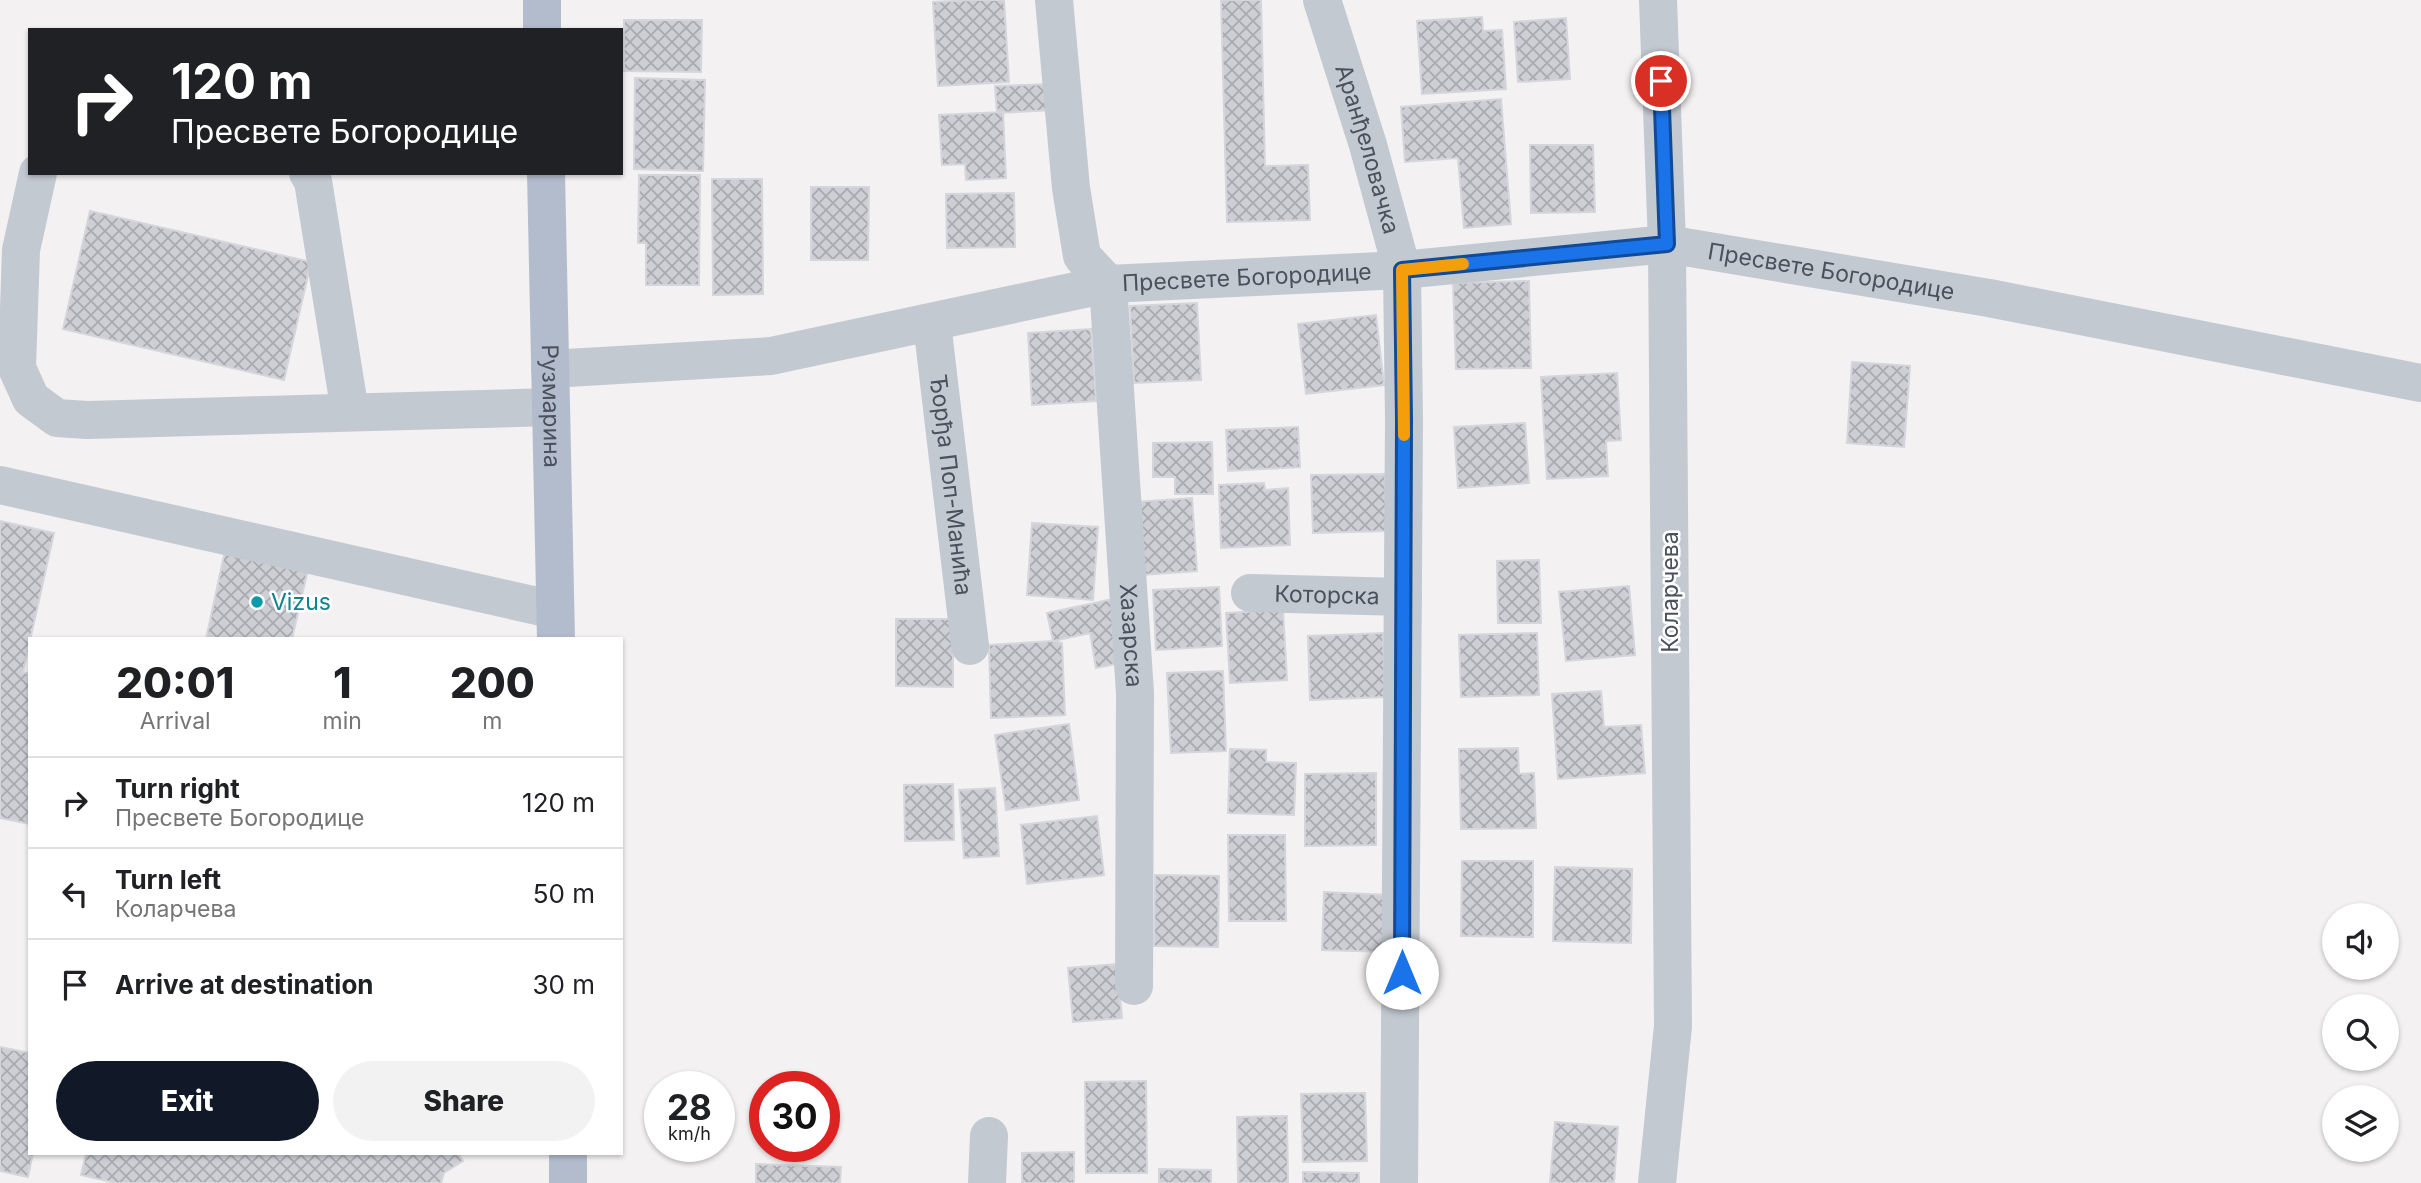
<!DOCTYPE html>
<html lang="en">
<head>
<meta charset="utf-8">
<style>
  body { margin:0; font-family:Inter,sans-serif; background:#f2f2f2; color:#202124; height:100vh; display:flex; flex-direction:column; font-size:26px; white-space:nowrap }
  * { box-sizing:border-box; margin:0 }
  p { font-size:23px; color:#757577 }
  .icon { flex:none; width:38px; height:38px; fill:none; stroke:currentColor; stroke-width:2; stroke-linecap:round; stroke-linejoin:round }
  .map { position:relative; flex:1; overflow:hidden }
  .details { position:absolute; left:28px; top:637px; width:595px; height:518px; display:flex; flex-direction:column; background:#fff; border-radius:0px; box-shadow:0 2px 5px #0004 }
  .details>* { flex:none }
  .top-card { position:absolute; left:28px; top:28px; width:595px; height:147px; border-radius:0px; box-shadow:0 2px 5px #0004; background:#202124; color:#fff; overflow:hidden }
  .tools { position:absolute; left:2322px; top:903px; display:grid; gap:14px }
  .tools a { display:grid; place-items:center; width:77px; height:77px; border-radius:50%; background:#fff; box-shadow:0 2px 5px #0004; font-size:35px }
  .speed { position:absolute; left:644px; top:1071px; display:flex; gap:14px; font-size:35px; font-weight:700; text-align:center }
  .speed>* { display:grid; place-content:center; width:91px; height:91px; border-radius:50%; background:#fff; box-shadow:0 2px 5px #0004; line-height:1 }
  .speed small { font-size:18px; font-weight:400 }
  .speed .limit { border:10px solid #d22; background:#fff; color:#111 }
  .pin { position:absolute; display:grid; place-items:center; width:60px; height:60px; color:#fff; margin:-30px; border:4px solid #fff; border-radius:50%; box-shadow:0 2px 7px #0007 }
  .me { position:absolute; width:77px; margin:-38px; rotate:0deg; stroke-linejoin:round; filter:drop-shadow(0 0 5px #0008) }
  .turn { display:flex; align-items:center; gap:24px; height:147px; padding:0 28px; font-size:32px }
  .turn .icon { width:91px; height:91px; stroke-width:2.5 }
  .turn b { display:block; font-size:49px; line-height:60px }
  .eta { display:flex; justify-content:space-evenly; align-items:center; height:119px; text-align:center }
  .eta b { font-size:42px; font-weight:800; line-height:49px }
  .action { display:flex; gap:14px; margin-top:auto; padding:14px 28px }
  .action a { flex:1; height:80px; border-radius:42px; background:#111827; color:#fff; font-size:28px; font-weight:800; line-height:80px; text-align:center }
  .action a+a { background:#f2f2f2; color:#202124 }
  ul { padding:0; list-style:none }
  li { display:flex; align-items:center; gap:21px; height:91px; padding:0 28px; border-top:2px solid #e0e0e0 }
  li div { flex:1 }
  li b { display:block; font-size:26px }
  li em { font-style:normal }
  .map>svg:first-child { display:block }
  .building { fill:url(#building-cross-hatch); stroke:#d5d6db; stroke-width:2 }
  .lines { fill:none; stroke-linecap:round; stroke-linejoin:round }
  .minor { stroke:#c3c9d1; stroke-width:38 }
  .major { stroke:#b3bccd; stroke-width:38 }
  .route-casing { stroke:#114b97; stroke-width:18 }
  .route { stroke:#1a73e8; stroke-width:12 }
  .slow { stroke:#f59e0b; stroke-width:12 }
  .culture-dot { fill:#0f9aa8; stroke:#fff; stroke-width:2.5 }
  .labels { text-anchor:middle; stroke-width:5; stroke-linejoin:round; paint-order:stroke }
  .street-label { font-size:23px; fill:#4a515d; stroke:#fff }
  .culture-label { font-size:23px; fill:#0d838f; stroke:#fff; text-anchor:start }
</style>
</head>
<body>
<div class="map">
<svg width="2421" height="1183" viewBox="0 0 2421 1183">
  <defs>
    <pattern id="building-cross-hatch" width="8" height="8" patternUnits="userSpaceOnUse" patternTransform="scale(1.75)"><rect width="8" height="8" fill="#cecfd5"/><path d="M0 0l8 8M0 8l8-8" fill="none" stroke="#a9aab0"/></pattern>
  </defs>
  <rect width="100%" height="100%" fill="#f3f1f1"/>
  <g class="building">
    <polygon points="974,0 1004,0 1009,82 938,86 933,2"/>
    <polygon points="1221,0 1261,0 1265,166 1308,165 1310,220 1227,222"/>
    <polygon points="1482,17 1483,31 1502,30 1506,89 1422,94 1417,21"/>
    <polygon points="1566,18 1570,79 1518,82 1514,22"/>
    <polygon points="624,20 702,20 701,72 624,71"/>
    <polygon points="635,78 705,80 703,171 634,169"/>
    <polygon points="1052,84 1054,110 997,113 995,86"/>
    <polygon points="1501,99 1511,224 1464,228 1458,158 1405,162 1401,107"/>
    <polygon points="1003,112 1006,178 966,180 965,164 942,165 939,115"/>
    <polygon points="1530,145 1593,145 1595,212 1531,213"/>
    <polygon points="639,175 700,175 699,285 646,285 646,243 638,243"/>
    <polygon points="712,179 762,179 763,294 713,295"/>
    <polygon points="811,187 869,187 868,260 811,260"/>
    <polygon points="1014,193 1015,247 947,248 946,194"/>
    <polygon points="90,211 311,262 284,380 63,329"/>
    <polygon points="1529,281 1531,368 1456,369 1453,283"/>
    <polygon points="1197,303 1201,380 1134,383 1130,306"/>
    <polygon points="1376,315 1384,385 1306,394 1298,324"/>
    <polygon points="1091,329 1096,401 1032,405 1028,333"/>
    <polygon points="1852,362 1910,366 1904,447 1847,443"/>
    <polygon points="1617,373 1621,440 1606,441 1608,476 1547,479 1541,377"/>
    <polygon points="1525,423 1529,483 1458,488 1454,427"/>
    <polygon points="1298,427 1300,467 1228,471 1226,430"/>
    <polygon points="1212,442 1213,494 1175,494 1175,477 1153,477 1153,443"/>
    <polygon points="1385,474 1387,531 1313,533 1311,475"/>
    <polygon points="1264,483 1265,490 1288,488 1290,545 1221,548 1219,485"/>
    <polygon points="1192,498 1197,571 1142,575 1137,502"/>
    <polygon points="0,521 54,533 23,672 30,674 30,824 0,818"/>
    <polygon points="1032,523 1098,527 1093,600 1027,595"/>
    <polygon points="226,546 309,565 292,639 206,639"/>
    <polygon points="1539,560 1541,623 1498,623 1497,561"/>
    <polygon points="1629,586 1635,655 1566,661 1559,592"/>
    <polygon points="1219,587 1222,646 1156,650 1153,590"/>
    <polygon points="1113,599 1125,662 1096,668 1090,633 1053,641 1047,613"/>
    <polygon points="1283,610 1287,680 1230,683 1226,613"/>
    <polygon points="896,619 953,619 953,687 896,686"/>
    <polygon points="1383,633 1385,697 1310,700 1308,636"/>
    <polygon points="1537,633 1539,695 1461,697 1459,635"/>
    <polygon points="1053,641 1062,643 1065,715 991,718 989,645"/>
    <polygon points="1223,671 1226,751 1171,753 1167,673"/>
    <polygon points="1601,691 1604,727 1641,725 1645,773 1558,779 1552,694"/>
    <polygon points="1069,724 1079,800 1006,810 995,735"/>
    <polygon points="1518,748 1519,774 1534,773 1536,828 1461,829 1459,749"/>
    <polygon points="1230,749 1266,750 1266,762 1296,763 1294,815 1228,813"/>
    <polygon points="1376,773 1376,845 1305,846 1305,774"/>
    <polygon points="953,784 954,840 905,841 904,785"/>
    <polygon points="995,788 999,856 964,858 959,790"/>
    <polygon points="1097,816 1104,875 1027,884 1021,825"/>
    <polygon points="1228,835 1285,835 1286,921 1229,921"/>
    <polygon points="1462,861 1533,861 1533,937 1461,936"/>
    <polygon points="1555,867 1632,869 1631,943 1553,941"/>
    <polygon points="1155,875 1219,876 1218,947 1154,946"/>
    <polygon points="1324,892 1388,895 1386,952 1322,950"/>
    <polygon points="1117,964 1122,1018 1073,1022 1068,968"/>
    <polygon points="0,1047 30,1053 30,1153 33,1153 28,1177 0,1171"/>
    <polygon points="1146,1081 1147,1173 1086,1173 1085,1082"/>
    <polygon points="1365,1093 1367,1161 1303,1162 1301,1094"/>
    <polygon points="1287,1116 1288,1183 1238,1183 1237,1117"/>
    <polygon points="1555,1122 1618,1127 1614,1183 1550,1183"/>
    <polygon points="1074,1152 1074,1183 1022,1183 1022,1153"/>
    <polygon points="86,1153 458,1153 463,1161 444,1173 441,1183 116,1183 81,1175"/>
    <polygon points="756,1164 841,1167 840,1183 756,1183"/>
    <polygon points="1159,1169 1211,1170 1211,1183 1159,1183"/>
    <polygon points="1303,1172 1359,1173 1359,1183 1303,1183"/>
  </g>
  <g class="lines">
    <g class="minor">
      <path id="s1" d="M1054,0l17,188 11,68 26,28 27,409 -1,293"/>
      <path id="s2" d="M1322,0l46,145 34,125 2,150 -5,763"/>
      <polyline points="38,173 21,250 17,368 31,399 57,418 87,420 551,407"/>
      <polyline points="308,173 313,181 350,412"/>
      <path id="s3" d="M932,323l38,323"/>
      <path id="s4" d="M550,369l221,-13 337,-72 294,-14 265,-26 322,54 432,85"/>
      <polyline points="0,485 555,610"/>
      <path id="s5" d="M1250,593l153,4"/>
      <polyline points="987,1183 989,1136"/>
      <polyline points="1657,1183 1673,1026 1667,244 1658,0"/>
    </g>
    <g class="major">
      <polyline points="542,0 542,30"/>
      <path id="s6" d="M546,173l10,466"/>
      <polyline points="568,1153 568,1183"/>
    </g>
  </g>
  <g class="lines">
    <defs>
      <polyline id="route" points="1402,973 1404,420 1402,270 1667,244 1661,81"/>
    </defs>
    <use href="#route" class="route-casing"/>
    <use href="#route" class="route"/>
    <polyline class="slow" points="1404,435 1402,270 1463,264"/>
  </g>
  <circle class="culture-dot" cx="257" cy="602" r="7"/>
  <g class="labels">
    <g class="street-label">
      <text dy="8" stroke="none"><textPath href="#s2" startOffset="156">Аранђеловачка</textPath></text>
      <text dy="8" stroke="none"><textPath href="#s4" startOffset="1293">Пресвете Богородице</textPath></text>
      <text dy="8" stroke="none"><textPath href="#s4" startOffset="705">Пресвете Богородице</textPath></text>
      <text dy="8" stroke="none"><textPath href="#s6" startOffset="233">Рузмарина</textPath></text>
      <text dy="8" stroke="none"><textPath href="#s3" startOffset="163">Ђорђа Поп-Манића</textPath></text>
      <text transform="translate(1670 592) rotate(-90)" y="8">Коларчева</text>
      <text dy="8" stroke="none"><textPath href="#s5" startOffset="77">Которска</textPath></text>
      <text dy="8" stroke="none"><textPath href="#s1" startOffset="648">Хазарска</textPath></text>
    </g>
    <g class="culture-label">
      <text x="271" y="610">Vizus</text>
    </g>
  </g>
</svg>
<div class="tools">
<a><svg class="icon" aria-label="sound" viewBox="0 0 24 24"><path d="M4 9h4l5-4v14l-5-4H4zM17 9q2 3 0 6"/></svg></a>
<a><svg class="icon" aria-label="search" viewBox="0 0 24 24"><circle cx="10" cy="10" r="6"/><path d="M15 15l6 6"/></svg></a>
<a><svg class="icon" aria-label="layers" viewBox="0 0 24 24"><path d="M12 4l9 5-9 5-9-5zM3 14l9 5 9-5"/></svg></a>
</div>
<div class="speed"><div>28<small>km/h</small></div><div class="limit">30</div></div>
<div class="pin" style="left:1661px;top:81px;background:#d93025"><svg class="icon" aria-label="arrive" viewBox="0 0 24 24"><path d="M6 21V4h12l-3 4 3 4H6"/></svg></div>
<svg class="me" style="left:1402px;top:973px" viewBox="-20 -20 40 40"><circle r="19" fill="#fff"/><path d="M0-13L10 11 0 6-10 11z" fill="#1a73e8"/></svg>
<div class="top-card">
<div class="turn"><svg class="icon" aria-label="right" viewBox="0 0 24 24"><path d="M7 20v-9h11M14 6l5 5-5 5"/></svg><div><b>120 m</b>Пресвете Богородице</div></div>
</div>
<section class="details">
<div class="eta">
<div><b>20:01</b><p>Arrival</p></div>
<div><b>1</b><p>min</p></div>
<div><b>200</b><p>m</p></div>
</div>
<ul>
<li><svg class="icon" aria-label="right" viewBox="0 0 24 24"><path d="M7 20v-9h11M14 6l5 5-5 5"/></svg><div><b>Turn right</b><p>Пресвете Богородице</p></div><em>120 m</em></li>
<li><svg class="icon" aria-label="left" viewBox="0 0 24 24"><path d="M17 20v-9H6M10 6l-5 5 5 5"/></svg><div><b>Turn left</b><p>Коларчева</p></div><em>50 m</em></li>
<li><svg class="icon" aria-label="arrive" viewBox="0 0 24 24"><path d="M6 21V4h12l-3 4 3 4H6"/></svg><div><b>Arrive at destination</b></div><em>30 m</em></li>
</ul>
<div class="action"><a>Exit</a><a>Share</a></div>
</section>
</div>
</body>
</html>
